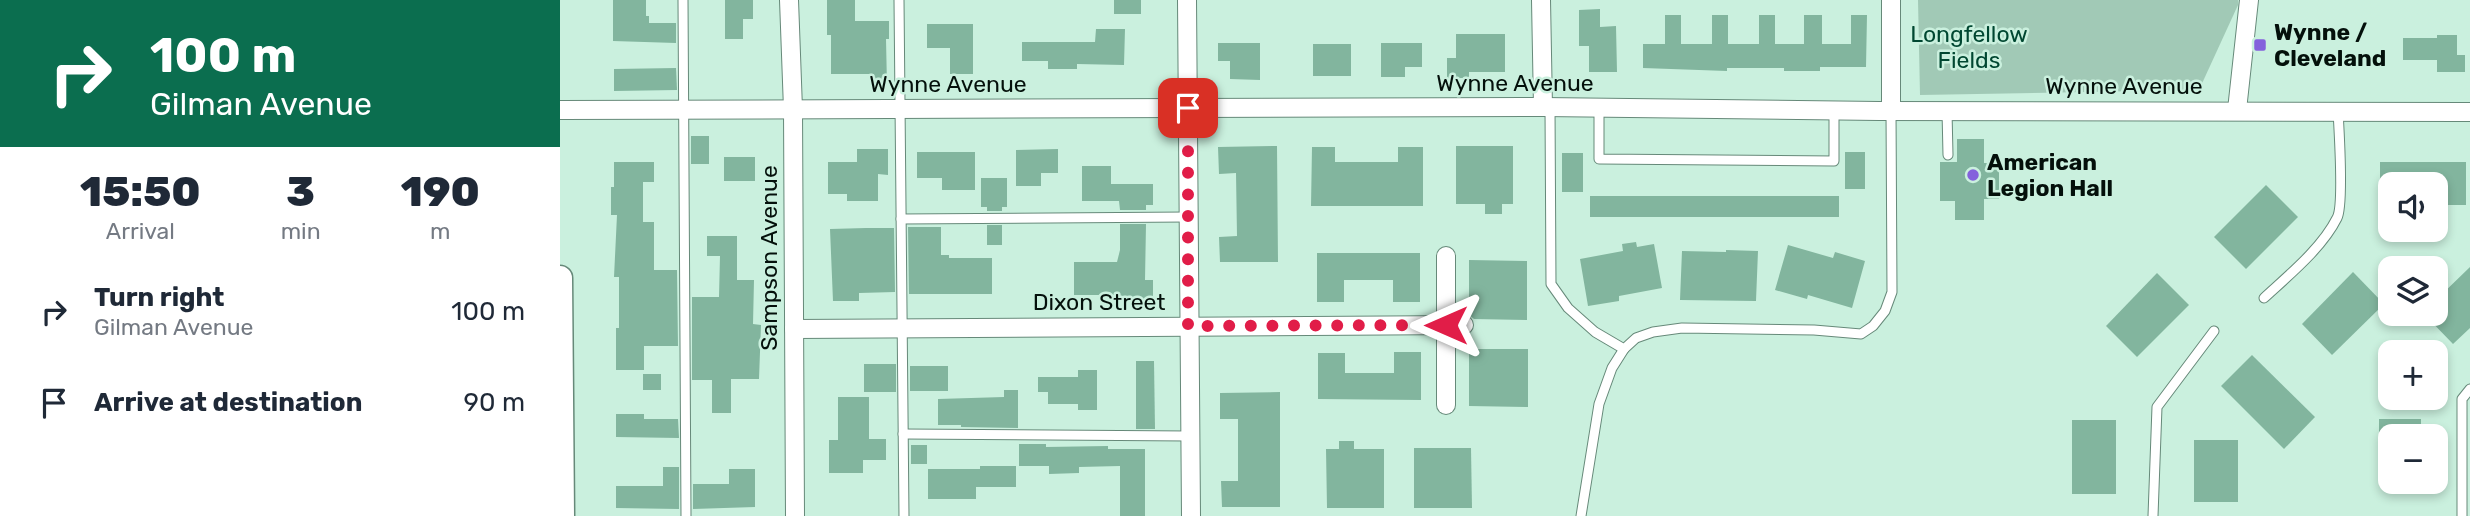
<!DOCTYPE html>
<html lang="en">
<head>
<meta charset="utf-8">
<style>
  body { margin:0; font-family:Rubik,sans-serif; background:#f6f6f7; color:#1f2937; height:100vh; display:flex; flex-direction:column; font-size:26px; white-space:nowrap }
  * { box-sizing:border-box; margin:0 }
  p { font-size:23px; color:#747a83 }
  .icon { flex:none; width:38px; height:38px; fill:none; stroke:currentColor; stroke-width:2; stroke-linecap:round; stroke-linejoin:round }
  .map { position:relative; flex:1; overflow:hidden }
  .drawer { display:flex; flex-direction:column; background:#fff; width:560px }
  .drawer>* { flex:none }
  .guide { background:#0b6e4f; color:#fff; overflow:hidden }
  .fabs { position:absolute; left:1818px; top:172px; display:grid; gap:14px }
  .fabs a { display:grid; place-items:center; width:70px; height:70px; border-radius:14px; background:#fff; box-shadow:0 4px 10px #0003; font-size:35px }
  .pin { position:absolute; display:grid; place-items:center; width:60px; height:60px; color:#fff; margin:-30px; border-radius:14px; box-shadow:0 4px 10px #0006 }
  .me { position:absolute; width:77px; margin:-38px; rotate:270deg; stroke-linejoin:round; filter:drop-shadow(0 0 5px #0008) }
  .turn { display:flex; align-items:center; gap:24px; height:147px; padding:0 35px; font-size:32px }
  .turn .icon { width:91px; height:91px; stroke-width:2.5 }
  .turn b { display:block; font-size:49px; line-height:60px }
  .eta { display:flex; justify-content:space-evenly; align-items:center; height:119px; text-align:center }
  .eta b { font-size:42px; font-weight:800; line-height:49px }
  ul { padding:0; list-style:none }
  li { display:flex; align-items:center; gap:21px; height:91px; padding:0 35px }
  li div { flex:1 }
  li b { display:block; font-size:26px }
  li em { font-style:normal }
  main { display:flex; flex:1; min-height:0 }
  .map>svg:first-child { display:block }
  .green { fill:#a1c9b6 }
  .building { fill:#82b59e }
  .lines { fill:none; stroke-linecap:round; stroke-linejoin:round }
  .lane-casing { stroke:#668979; stroke-width:11 }
  .street-casing { stroke:#668979; stroke-width:20 }
  .secondary-casing { stroke:#668979; stroke-width:27 }
  .lane { stroke:#fff; stroke-width:9 }
  .street { stroke:#fff; stroke-width:18 }
  .secondary { stroke:#fff; stroke-width:24 }
  .route { stroke:#e11d48; stroke-width:12; stroke-dasharray:0 21.6 }
  .poi-dot { fill:#8461dc; stroke:#caf0de; stroke-width:2.5 }
  .labels { text-anchor:middle; stroke-width:5; stroke-linejoin:round; paint-order:stroke }
  .poi-label { font-size:23px; font-weight:bold; fill:#04100b; stroke:#caf0de; text-anchor:start }
  .park-label { font-size:23px; fill:#004731; stroke:#caf0de }
  .street-label { font-size:23px; fill:#04100b; stroke:#caf0de }
</style>
</head>
<body>
<main>
<section class="drawer">
<div class="guide">
<div class="turn"><svg class="icon" aria-label="right" viewBox="0 0 24 24"><path d="M7 20v-9h11M14 6l5 5-5 5"/></svg><div><b>100 m</b>Gilman Avenue</div></div>
</div>
<div class="eta">
<div><b>15:50</b><p>Arrival</p></div>
<div><b>3</b><p>min</p></div>
<div><b>190</b><p>m</p></div>
</div>
<ul>
<li><svg class="icon" aria-label="right" viewBox="0 0 24 24"><path d="M7 20v-9h11M14 6l5 5-5 5"/></svg><div><b>Turn right</b><p>Gilman Avenue</p></div><em>100 m</em></li>
<li><svg class="icon" aria-label="arrive" viewBox="0 0 24 24"><path d="M6 21V4h12l-3 4 3 4H6"/></svg><div><b>Arrive at destination</b></div><em>90 m</em></li>
</ul>
</section>
<div class="map">
<svg width="1910" height="516" viewBox="0 0 1910 516">
  <rect width="100%" height="100%" fill="#caf0de"/>
  <polygon class="green" points="1358,0 1678,0 1678,5 1639,90 1360,95"/>
  <g class="building">
    <polygon points="53,0 86,0 86,16 89,16 89,23 116,23 116,43 53,41"/>
    <polygon points="165,0 193,0 193,19 183,19 183,39 165,39"/>
    <polygon points="267,0 295,0 295,21 329,21 329,39 326,39 327,86 314,86 314,74 271,74 271,35 267,35"/>
    <rect x="554" y="0" width="27" height="14"/>
    <polygon points="1040,9 1040,27 1056,26 1057,72 1029,72 1029,46 1019,46 1019,10"/>
    <polygon points="1105,15 1121,15 1121,44 1152,44 1152,15 1168,15 1168,44 1199,44 1199,15 1215,15 1215,44 1244,44 1244,15 1262,15 1262,44 1291,44 1291,15 1307,15 1306,67 1260,67 1260,71 1224,71 1224,68 1167,68 1167,71 1083,68 1083,44 1105,44"/>
    <polygon points="367,24 413,24 413,74 390,74 390,48 367,48"/>
    <polygon points="536,29 565,29 564,65 517,64 517,69 488,69 488,61 462,61 462,42 535,42"/>
    <polygon points="896,34 945,34 945,72 909,72 909,78 887,78 887,58 896,58"/>
    <polygon points="1877,35 1897,35 1897,55 1905,55 1905,72 1877,72 1877,60 1843,60 1843,38 1877,38"/>
    <polygon points="658,43 700,43 700,80 670,79 670,61 658,61"/>
    <polygon points="821,43 862,43 862,67 845,67 845,77 821,77"/>
    <rect x="753" y="44" width="38" height="32"/>
    <polygon points="116,68 117,90 54,91 54,69"/>
    <rect x="131" y="136" width="18" height="28"/>
    <polygon points="1397,139 1424,139 1424,163 1439,163 1439,199 1424,199 1424,220 1395,220 1395,201 1380,201 1380,162 1397,162"/>
    <polygon points="717,146 718,262 660,262 659,237 677,236 676,173 659,174 658,147"/>
    <polygon points="896,146 953,146 953,204 942,204 942,214 925,214 925,204 896,204"/>
    <polygon points="752,147 775,147 775,162 838,162 838,147 863,147 863,206 751,206"/>
    <polygon points="297,149 328,149 328,175 318,174 318,201 287,201 287,194 268,194 268,162 297,162"/>
    <polygon points="498,149 498,173 481,173 481,186 456,186 456,150"/>
    <polygon points="357,152 415,152 415,190 382,190 382,178 357,178"/>
    <rect x="1285" y="152" width="20" height="37"/>
    <rect x="1002" y="153" width="21" height="39"/>
    <rect x="164" y="157" width="31" height="24"/>
    <polygon points="54,162 94,162 94,182 83,182 83,222 94,222 94,270 117,270 118,346 84,346 84,370 56,370 56,328 59,328 59,277 54,277 57,215 51,215 51,187 54,187"/>
    <polygon points="1820,162 1906,162 1906,205 1876,205 1876,184 1820,184"/>
    <polygon points="522,166 551,166 551,184 593,184 593,205 586,205 586,210 560,210 559,201 522,201"/>
    <polygon points="421,178 447,178 447,207 442,207 442,211 427,211 427,207 421,207"/>
    <polygon points="1706,185 1738,217 1686,269 1654,237"/>
    <rect x="1030" y="196" width="249" height="21"/>
    <polygon points="560,224 586,224 585,280 593,280 593,300 560,301 560,295 514,295 514,262 557,262 560,250"/>
    <rect x="427" y="225" width="15" height="20"/>
    <polygon points="348,227 381,227 381,255 389,255 389,258 432,258 432,294 349,294"/>
    <polygon points="306,228 334,228 335,292 299,293 299,301 273,301 270,229"/>
    <polygon points="147,236 177,236 177,280 194,280 193,324 201,325 199,379 171,379 171,413 152,413 152,380 132,380 132,297 159,297 160,256 147,256"/>
    <polygon points="1076,242 1077,247 1094,244 1102,288 1059,296 1059,301 1028,306 1020,259 1063,251 1062,244"/>
    <polygon points="1228,245 1273,258 1275,252 1305,261 1292,308 1248,295 1247,299 1215,290"/>
    <polygon points="1166,250 1198,251 1196,301 1120,300 1122,251 1166,252"/>
    <polygon points="757,253 860,253 860,302 833,302 833,280 784,280 784,302 757,302"/>
    <polygon points="909,260 967,261 967,320 914,319 909,315"/>
    <polygon points="1910,267 1910,328 1893,344 1863,313 1876,313 1876,300"/>
    <polygon points="1793,272 1824,304 1772,355 1742,324"/>
    <polygon points="1597,273 1629,305 1577,357 1546,326"/>
    <polygon points="909,349 968,349 968,407 909,406"/>
    <polygon points="834,352 861,352 861,400 758,399 758,353 785,353 785,373 834,373"/>
    <polygon points="1692,355 1755,417 1724,449 1661,386"/>
    <polygon points="576,361 594,361 595,429 576,429"/>
    <rect x="304" y="364" width="32" height="28"/>
    <rect x="350" y="366" width="38" height="25"/>
    <polygon points="518,370 537,370 537,410 518,410 518,404 488,404 488,392 478,392 478,377 518,377"/>
    <rect x="83" y="374" width="18" height="16"/>
    <polygon points="444,390 458,390 458,428 401,427 401,425 378,425 378,399 444,397"/>
    <polygon points="720,392 720,507 662,507 661,481 678,481 678,419 660,419 660,393"/>
    <polygon points="278,397 309,397 309,439 326,439 326,460 303,460 303,473 269,473 269,440 278,440"/>
    <polygon points="56,414 84,414 84,419 118,419 119,438 56,437"/>
    <rect x="1819" y="419" width="42" height="17"/>
    <rect x="1512" y="420" width="44" height="74"/>
    <rect x="1634" y="440" width="44" height="62"/>
    <polygon points="779,441 794,441 794,449 824,449 824,508 767,508 766,449 779,449"/>
    <polygon points="459,444 486,444 486,447 548,446 548,449 585,449 585,516 560,516 560,466 519,467 519,473 489,474 489,466 459,466"/>
    <rect x="351" y="445" width="16" height="19"/>
    <polygon points="854,448 911,448 912,508 854,508"/>
    <polygon points="420,466 456,466 456,487 416,487 416,499 368,499 368,469 420,469"/>
    <polygon points="103,467 119,467 119,509 56,508 56,486 103,486"/>
    <polygon points="169,469 195,469 195,507 133,509 133,484 169,484"/>
  </g>
  <g class="lines">
    <defs>
      <g id="lane">
        <polyline points="123,0 126,516"/>
        <polyline points="339,0 344,516"/>
        <polyline points="990,107 991,284 1008,308 1035,332 1064,349 1076,338 1093,332 1122,328 1254,330 1301,334 1313,326 1325,311 1332,292 1331,111"/>
        <polyline points="1039,107 1039,159 1274,161 1274,110"/>
        <polyline points="1387,111 1388,155"/>
        <polyline points="341,219 627,217"/>
        <path d="M1704,298c25,-23 58,-50 73,-80 7,-12 2,-89 1,-107"/>
        <polyline points="343,434 628,436"/>
        <polyline points="1021,516 1039,404 1052,368 1064,349"/>
        <polyline points="1593,516 1597,407 1654,331"/>
        <polyline points="1902,516 1902,399 1910,389"/>
      </g>
      <g id="street">
        <polyline points="229,0 233,109 235,516"/>
        <polyline points="627,0 631,516"/>
        <polyline points="981,0 983,107"/>
        <polyline points="1331,0 1331,111"/>
        <polyline points="0,110 983,107 1319,111 1910,112"/>
        <polyline points="1677,110 1689,0"/>
        <polyline points="886,256 886,405"/>
        <polyline points="234,329 904,325"/>
      </g>
      <polyline id="secondary" points="0,278 2,516"/>
    </defs>
    <use href="#lane" class="lane-casing"/>
    <use href="#street" class="street-casing"/>
    <use href="#secondary" class="secondary-casing"/>
    <use href="#lane" class="lane"/>
    <use href="#street" class="street"/>
    <use href="#secondary" class="secondary"/>
  </g>
  <g class="lines">
    <polyline class="route" points="628,108 628,326 886,325"/>
  </g>
  <g class="poi-dot">
    <rect x="1693" y="38" width="14" height="14" rx="3.5"/>
    <circle cx="1413" cy="175" r="7"/>
  </g>
  <g class="labels">
    <g class="poi-label">
      <text x="1714" y="40">Wynne /<tspan x="1714" dy="26">Cleveland</tspan></text>
      <text x="1427" y="170">American<tspan x="1427" dy="26">Legion Hall</tspan></text>
    </g>
    <g class="park-label">
      <text x="1409" y="42">Longfellow<tspan x="1409" dy="26">Fields</tspan></text>
    </g>
    <g class="street-label">
      <text x="955" y="91">Wynne Avenue</text>
      <text x="388" y="92">Wynne Avenue</text>
      <text x="1564" y="94">Wynne Avenue</text>
      <text transform="translate(209 258) rotate(-90)" y="8">Sampson Avenue</text>
      <text x="539" y="310">Dixon Street</text>
    </g>
  </g>
</svg>
<div class="fabs">
<a><svg class="icon" aria-label="sound" viewBox="0 0 24 24"><path d="M4 9h4l5-4v14l-5-4H4zM17 9q2 3 0 6"/></svg></a>
<a><svg class="icon" aria-label="layers" viewBox="0 0 24 24"><path d="M12 4l9 5-9 5-9-5zM3 14l9 5 9-5"/></svg></a>
<a>+</a>
<a>−</a>
</div>
<div class="pin" style="left:628px;top:108px;background:#d93025"><svg class="icon" aria-label="arrive" viewBox="0 0 24 24"><path d="M6 21V4h12l-3 4 3 4H6"/></svg></div>
<svg class="me" style="left:886px;top:325px" viewBox="-20 -20 40 40"><path d="M0-17L14 15 0 8-14 15z" fill="#e11d48" stroke="#fff" stroke-width="4"/></svg>
</div>
</main>
</body>
</html>
